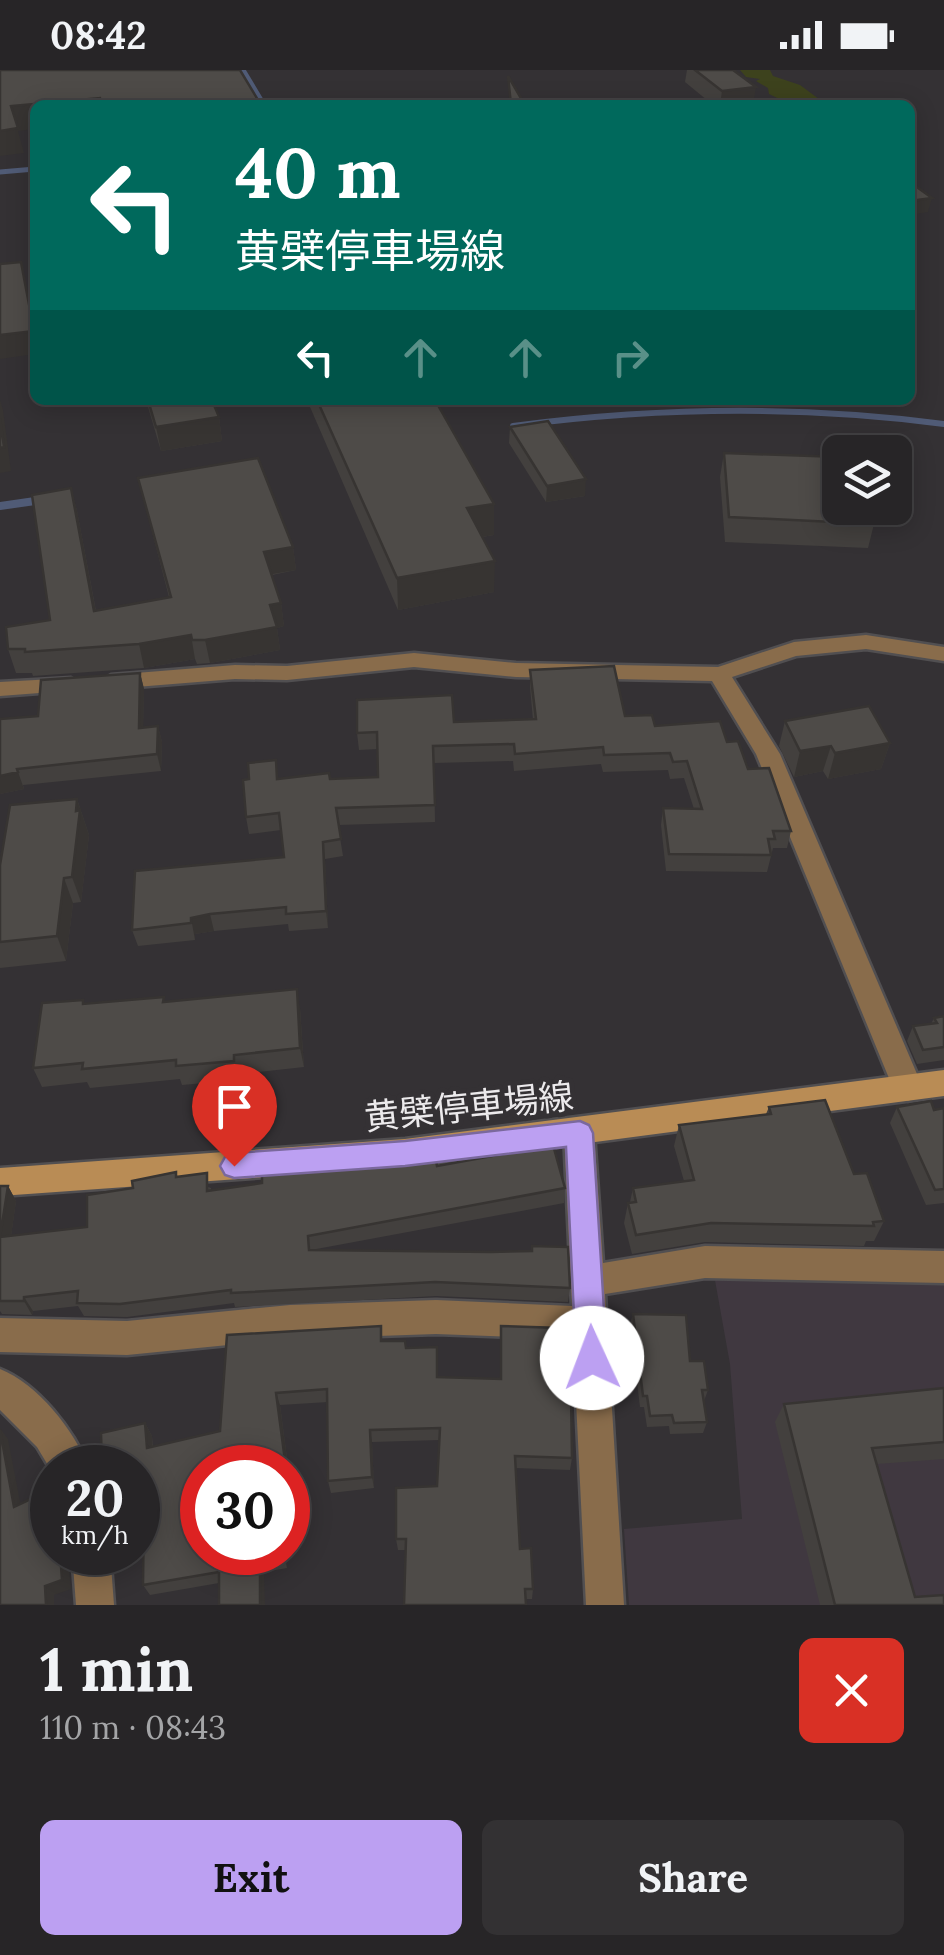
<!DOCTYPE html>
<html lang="en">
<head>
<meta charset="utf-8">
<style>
  body { margin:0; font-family:Lora,"Noto Sans JP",serif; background:#333133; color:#f1f3f6; height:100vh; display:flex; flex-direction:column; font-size:38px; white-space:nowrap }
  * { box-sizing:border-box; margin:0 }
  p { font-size:32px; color:#a4a5a7 }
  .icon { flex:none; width:55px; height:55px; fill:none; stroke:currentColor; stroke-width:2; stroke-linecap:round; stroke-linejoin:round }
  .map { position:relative; height:1535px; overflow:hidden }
  .side { display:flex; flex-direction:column; background:#272527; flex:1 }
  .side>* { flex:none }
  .top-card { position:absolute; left:30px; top:30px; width:885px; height:305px; border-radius:15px; box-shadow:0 5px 25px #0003,0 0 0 2px #434244; background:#00695c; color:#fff; overflow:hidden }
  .tools { position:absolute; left:822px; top:365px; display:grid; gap:20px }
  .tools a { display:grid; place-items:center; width:90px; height:90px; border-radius:15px; background:#272527; box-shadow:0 5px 25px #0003,0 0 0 2px #434244; font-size:50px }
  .speed { position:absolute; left:30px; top:1375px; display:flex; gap:20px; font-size:50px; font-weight:700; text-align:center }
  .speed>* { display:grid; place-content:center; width:130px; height:130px; border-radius:50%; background:#272527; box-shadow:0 5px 25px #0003,0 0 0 2px #434244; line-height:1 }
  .speed small { font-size:25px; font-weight:400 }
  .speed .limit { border:15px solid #d22; background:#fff; color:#111 }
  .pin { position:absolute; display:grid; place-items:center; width:85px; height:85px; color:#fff; margin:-102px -42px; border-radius:50% 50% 50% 0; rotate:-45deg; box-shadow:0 0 10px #0007 }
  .pin .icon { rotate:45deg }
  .me { position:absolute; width:110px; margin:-55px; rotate:358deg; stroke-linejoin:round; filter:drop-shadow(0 0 8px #0008) }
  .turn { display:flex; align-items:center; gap:35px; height:210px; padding:0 40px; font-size:45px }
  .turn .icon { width:130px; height:130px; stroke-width:2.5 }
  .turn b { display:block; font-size:70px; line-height:85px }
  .lanes { display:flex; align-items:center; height:95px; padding:0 40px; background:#0003; justify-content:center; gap:50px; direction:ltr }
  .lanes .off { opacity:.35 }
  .round { display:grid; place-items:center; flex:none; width:105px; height:105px; border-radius:15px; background:#333133 }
  .overview { display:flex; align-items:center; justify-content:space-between; height:170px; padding:0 40px }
  h1 { font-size:60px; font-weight:700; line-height:75px }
  .cta { display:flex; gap:20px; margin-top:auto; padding:20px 40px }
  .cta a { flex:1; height:115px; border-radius:15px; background:#bca0f2; color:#111; font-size:40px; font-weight:700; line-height:115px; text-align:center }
  .cta a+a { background:#333133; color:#f1f3f6 }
  .status { display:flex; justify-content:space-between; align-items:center; height:70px; padding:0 50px; background:#272527; direction:ltr }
  .status svg { height:28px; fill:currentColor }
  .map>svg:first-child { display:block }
  .built { fill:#403840 }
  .green { fill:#3d421d }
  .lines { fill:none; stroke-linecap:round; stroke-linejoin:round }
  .stream-far2 { stroke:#505b76; stroke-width:5 }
  .stream-far1 { stroke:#505b76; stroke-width:6 }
  .stream { stroke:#505b76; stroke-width:8 }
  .street-casing { stroke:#514f51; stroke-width:5 }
  .secondary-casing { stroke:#514f51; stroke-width:5 }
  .street { fill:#896c4b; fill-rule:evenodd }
  .secondary { fill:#b98c55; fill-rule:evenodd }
  .wall { fill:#43403e; fill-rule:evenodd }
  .shaded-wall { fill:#373432 }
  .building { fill:#4e4b48; stroke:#373432; stroke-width:2.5 }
  .route { fill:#bca0f2; stroke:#7a689d; stroke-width:2.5 }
  .labels { text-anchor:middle; stroke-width:10; stroke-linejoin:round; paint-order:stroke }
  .near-street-label { font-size:35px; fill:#eceaec; stroke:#343134 }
</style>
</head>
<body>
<div class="status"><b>08:42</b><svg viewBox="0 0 49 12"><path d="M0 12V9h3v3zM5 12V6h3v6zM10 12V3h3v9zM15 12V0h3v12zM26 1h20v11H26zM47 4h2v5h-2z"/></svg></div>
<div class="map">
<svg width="944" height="1535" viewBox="0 0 944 1535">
  <rect width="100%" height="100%" fill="#343134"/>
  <polygon class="built" points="713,1199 944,1209 944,1535 629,1535 624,1459 742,1449 730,1294"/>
  <polygon class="green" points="740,0 770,0 773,6 800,15 827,35 792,35 769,24 768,18 756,11 760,9 746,7"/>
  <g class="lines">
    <g class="stream-far2">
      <polyline points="243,0 264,35"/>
      <polyline points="0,102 35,99"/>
    </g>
    <path class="stream-far1" d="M513,356c145,-19 286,-21 431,-2"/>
    <polyline class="stream" points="0,436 42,430"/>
    <defs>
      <g id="street">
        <polygon points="866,565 944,577 944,591 866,579 796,586 732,607 780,684 923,1018 918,1027 908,1031 898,1027 893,1018 756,684 712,611 516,607 414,597 287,610 235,609 111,619 100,612 111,605 235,595 287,596 414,583 516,593 718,597 794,572"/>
        <polygon points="71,608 82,615 79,620 0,626 0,612"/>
        <polygon points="579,1050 590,1053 594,1063 603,1193 705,1176 944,1181 944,1213 705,1208 605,1224 624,1535 586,1535 573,1269 436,1264 290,1269 127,1285 0,1282 0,1248 127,1251 290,1235 436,1230 572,1236 564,1063 568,1053"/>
        <path d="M0,1299c38,15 74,61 89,99h-37v4l-15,-25 -37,-37z"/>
        <polygon points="72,1482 110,1482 114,1535 76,1535"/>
      </g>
      <polygon id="secondary" points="944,1000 944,1026 405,1097 0,1126 0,1098 405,1069"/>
    </defs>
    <use href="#street" class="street-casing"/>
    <use href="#secondary" class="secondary-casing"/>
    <use href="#street" class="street"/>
    <use href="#secondary" class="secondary"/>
  </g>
  <g class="wall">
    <polygon points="687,0 733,0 753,35 713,35 685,12"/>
    <polygon points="146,330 212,330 219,347 222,371 161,381"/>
    <polygon points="307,330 435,330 494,434 494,465 482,467 494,522 398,540"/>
    <polygon points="510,357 585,426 546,432 509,373"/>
    <polygon points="724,383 874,454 868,478 725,472 720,407"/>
    <polygon points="138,408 293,477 296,500 272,505 281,533 284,556 277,558 280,580 210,593 197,594 195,589 144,598 33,606 32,603 16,603 8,579 50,550 71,418 77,441 96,541 169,527"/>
    <polygon points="530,600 625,646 655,656 727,672 748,699 791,761 787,778 773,778 767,802 666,801 661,755 663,738 694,739 684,708 670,709 668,700 603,702 601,694 514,701 513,691 434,693 435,752 338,755 343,786 325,789 328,858 289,861 288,854 214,861 195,864 195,870 138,876 132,860 284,787 281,760 249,764 246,747 278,709 330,709 378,707 378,679 359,680 357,663 454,652 533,650 530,617"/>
    <polygon points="140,603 144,619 143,657 158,656 162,672 161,701 23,715 24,719 0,724 38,646"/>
    <polygon points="785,651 890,673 881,699 828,709 823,701 794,707 779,676"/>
    <polygon points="77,729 89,765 81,832 73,833 66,891 0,898 0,795"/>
    <polygon points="165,932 300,938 304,997 239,1004 238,1010 182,1015 180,1009 90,1018 87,1012 42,1017 33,998 85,934"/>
    <polygon points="944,946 944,990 917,994 907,971 913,956 931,954 934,948"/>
    <polygon points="769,1037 854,1104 884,1151 874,1171 866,1171 864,1176 705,1172 632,1184 624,1153 628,1133 630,1132 633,1118 684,1111 674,1076 679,1055 766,1044"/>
    <polygon points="897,1037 934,1040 944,1038 944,1133 926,1135 890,1053"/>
    <polygon points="437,1096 565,1118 564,1133 311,1180 570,1218 568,1232 436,1226 235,1237 234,1233 127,1247 84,1246 78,1236 33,1241 32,1245 2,1244 0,1241 0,1116 8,1116 16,1131 11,1166 87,1157 133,1118 177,1107 211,1118 211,1120 262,1113 329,1098"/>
    <polygon points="633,1244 690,1291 708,1320 704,1331 707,1352 703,1363 670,1364 669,1356 647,1357 644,1337 640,1337 630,1255"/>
    <path d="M227,1265l155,6 24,7 32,29 126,17 8,64 -2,12 -55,-2 5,81 13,40 -1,10h-6l-121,-49h-7l-2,-11 41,-53 2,-46 -67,2 2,46 -43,5 -3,-12v-79l-48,3 12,91v60h-6l1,12 -23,4 -45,11 -69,12 -7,-10v-68l-5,2 7,-96 7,13 1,11 67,-16zM288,1398v84h-86z"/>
    <polygon points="944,1318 944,1389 877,1394 915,1527 944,1535 820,1535 775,1352 784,1334"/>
  </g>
  <g class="shaded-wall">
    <polygon points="756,17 753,35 720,35 722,21"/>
    <polygon points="100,28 102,35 35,35 35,59 18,61 24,83 0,86 0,61 11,36"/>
    <polygon points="932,128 928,142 910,145 910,131"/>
    <polygon points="21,192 35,260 35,284 0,289 0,265"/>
    <polygon points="917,248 911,271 910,271 910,249"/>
    <polygon points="0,330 3,340 11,401 0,403"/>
    <polygon points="219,347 222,371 161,381 156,357"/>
    <polygon points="586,409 585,426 546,432 547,416"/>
    <polygon points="71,418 77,441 100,564 94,541"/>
    <polygon points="494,434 494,465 467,469 467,438"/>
    <polygon points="293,477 296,500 267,505 264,482"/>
    <polygon points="495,491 494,522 398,540 397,508"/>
    <polygon points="281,533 284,556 277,558 280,580 210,593 205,570 270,535"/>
    <polygon points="191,565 195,589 144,598 139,574"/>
    <polygon points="140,603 144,619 143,674 139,658"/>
    <polygon points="158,656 162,672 161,701 157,684"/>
    <polygon points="890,673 881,699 828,709 835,683"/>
    <polygon points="831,676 823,701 794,707 800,681"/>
    <polygon points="17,699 24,719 0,724 0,706"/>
    <polygon points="77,729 89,765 81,832 72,807"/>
    <polygon points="323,772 325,789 328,858 326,841"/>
    <polygon points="64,808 73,833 66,891 57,866"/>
    <polygon points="210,844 214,861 195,864 195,870 191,848"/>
    <polygon points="297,919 300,938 304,997 300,978"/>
    <polygon points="8,1116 16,1131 9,1181 0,1167"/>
    <polygon points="24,1227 33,1241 32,1245 24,1231"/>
    <polygon points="276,1323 280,1335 292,1426 292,1486 288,1475 288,1398 286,1398"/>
    <polygon points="145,1353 152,1366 153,1390 147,1378"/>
    <polygon points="0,1358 8,1369 23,1447 14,1437"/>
    <polygon points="370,1360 372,1372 374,1418 372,1407"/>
    <polygon points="144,1434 150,1446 138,1449 138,1436"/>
    <polygon points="60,1482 67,1482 71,1519 54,1525 54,1535 46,1535 45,1516"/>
    <polygon points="283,1482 285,1482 286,1486 287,1498"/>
    <polygon points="260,1492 264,1502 265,1535 260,1535"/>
  </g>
  <g class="building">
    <polygon points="0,0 240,0 261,35 103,35 100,28 11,36 18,58 0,61"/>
    <polygon points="695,0 733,0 756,17 722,21"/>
    <polygon points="508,6 525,35 511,35"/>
    <polygon points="910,112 932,128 910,131"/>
    <polygon points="21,192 34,261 0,265 0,194"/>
    <polygon points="148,330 212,330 219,347 156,357"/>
    <polygon points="317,330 435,330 494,434 467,438 495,491 397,508"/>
    <polygon points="0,349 4,377 0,378"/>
    <polygon points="548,351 586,409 547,416 510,357"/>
    <polygon points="724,383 840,387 840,438 870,438 874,454 729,447"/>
    <polygon points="258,388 293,477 264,482 281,533 270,535 277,557 205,570 192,570 191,565 139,574 25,582 25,579 8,579 6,557 50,550 32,425 71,418 94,541 171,527 138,408"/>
    <polygon points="614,596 625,646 652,645 655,656 720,651 727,672 738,671 748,699 769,698 791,761 773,761 775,769 768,769 771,785 669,784 663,738 702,739 687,691 673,692 670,683 604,685 603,677 515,684 514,674 433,676 435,735 336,738 341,769 323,772 326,841 286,844 286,837 210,844 191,848 191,853 132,860 135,801 284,787 279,743 246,747 243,710 249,709 248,693 276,690 277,709 329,703 330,709 378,707 377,662 357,663 357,630 452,625 454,652 536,649 530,600"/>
    <polygon points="140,603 139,658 158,656 157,684 17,699 18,702 0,706 0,649 38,646 41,610"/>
    <polygon points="869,636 890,673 835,683 831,676 800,681 785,651"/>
    <polygon points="77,729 76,741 80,740 72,807 64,808 57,866 0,872 0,795 10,735"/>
    <polygon points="297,919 300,978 234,985 234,991 176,996 176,990 82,999 83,993 33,998 42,933 83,930 83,934 164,927 163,932"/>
    <polygon points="944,946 944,977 923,980 913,956 937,953 934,948"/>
    <polygon points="825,1030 854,1104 867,1103 884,1151 873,1152 874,1156 711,1153 636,1165 628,1133 636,1132 633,1118 694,1110 679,1055 771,1044 769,1037"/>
    <polygon points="931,1031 934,1040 944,1038 944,1119 935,1120 897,1037"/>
    <polygon points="553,1075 565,1118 308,1166 309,1180 491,1182 532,1181 532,1176 568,1177 570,1218 435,1212 231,1223 231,1220 120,1234 77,1233 78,1221 24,1227 24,1231 0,1231 0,1116 8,1116 0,1167 87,1157 87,1125 133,1118 132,1111 176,1102 176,1107 207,1103 207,1121 262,1113 262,1103 329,1094 329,1098 368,1092 368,1098 435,1086 437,1096"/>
    <polygon points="633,1244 686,1245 690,1291 704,1291 708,1320 702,1320 707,1352 674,1353 672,1345 650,1346 647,1326 643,1326"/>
    <polygon points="381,1256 381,1271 405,1271 406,1278 437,1277 437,1307 501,1309 501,1256 561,1258 564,1324 571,1324 572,1388 515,1386 520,1479 531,1478 533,1519 525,1519 526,1535 404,1535 406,1469 396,1469 396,1418 437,1416 440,1358 370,1360 372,1407 328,1411 327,1319 276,1323 286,1398 202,1398 202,1482 283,1482 283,1488 260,1492 260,1535 219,1535 219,1502 143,1515 144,1434 138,1436 138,1398 102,1398 101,1363 145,1353 147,1378 220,1361 227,1265"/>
    <polygon points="944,1318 944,1372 872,1378 915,1527 944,1525 944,1535 835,1535 784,1334"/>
    <polygon points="0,1360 14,1437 52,1419 52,1482 60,1482 62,1510 45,1516 46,1535 0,1535"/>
  </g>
  <polygon class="route" points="580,1051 589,1055 593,1063 607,1288 603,1299 592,1304 580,1299 576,1288 566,1077 405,1096 234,1108 225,1105 220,1096 225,1087 234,1083 405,1071"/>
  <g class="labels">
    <g class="near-street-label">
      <text transform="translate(469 1037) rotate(-6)" y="12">黄檗停車場線</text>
    </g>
  </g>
</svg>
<div class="tools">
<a><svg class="icon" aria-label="layers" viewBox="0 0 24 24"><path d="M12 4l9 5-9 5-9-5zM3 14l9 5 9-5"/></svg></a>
</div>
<div class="speed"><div>20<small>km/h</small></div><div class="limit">30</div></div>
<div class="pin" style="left:234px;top:1096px;background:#d93025"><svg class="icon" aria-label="arrive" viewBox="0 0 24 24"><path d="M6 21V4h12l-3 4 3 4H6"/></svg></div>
<svg class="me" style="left:592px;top:1288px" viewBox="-20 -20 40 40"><circle r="19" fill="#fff"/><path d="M0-13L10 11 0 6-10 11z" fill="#bca0f2"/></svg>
<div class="top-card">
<div class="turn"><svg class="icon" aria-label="left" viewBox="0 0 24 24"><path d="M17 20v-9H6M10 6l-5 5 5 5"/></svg><div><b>40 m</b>黄檗停車場線</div></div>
<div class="lanes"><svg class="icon" aria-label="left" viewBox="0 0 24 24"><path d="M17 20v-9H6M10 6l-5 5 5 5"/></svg><svg class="icon off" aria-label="ahead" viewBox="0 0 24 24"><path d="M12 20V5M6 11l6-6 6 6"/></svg><svg class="icon off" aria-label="ahead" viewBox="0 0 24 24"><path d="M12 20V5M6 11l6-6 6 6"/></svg><svg class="icon off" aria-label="right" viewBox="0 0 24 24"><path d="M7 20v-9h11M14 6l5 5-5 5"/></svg></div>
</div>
</div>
<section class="side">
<div class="overview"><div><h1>1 min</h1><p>110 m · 08:43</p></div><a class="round" style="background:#d93025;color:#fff"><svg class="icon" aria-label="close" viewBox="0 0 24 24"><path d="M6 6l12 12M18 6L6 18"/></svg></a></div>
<div class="cta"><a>Exit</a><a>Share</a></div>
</section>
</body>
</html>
